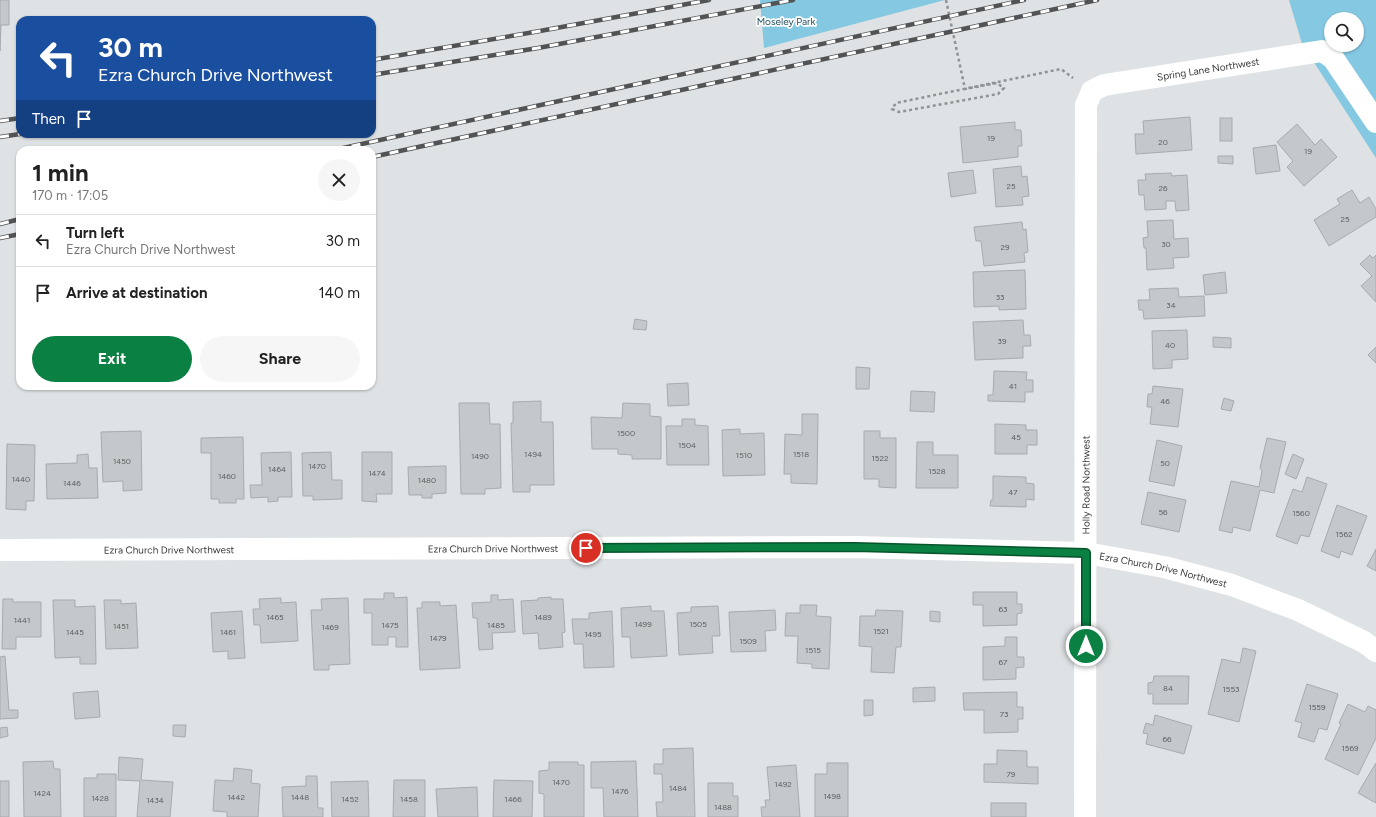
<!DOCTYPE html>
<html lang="en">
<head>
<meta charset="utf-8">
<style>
  body { margin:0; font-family:Figtree,sans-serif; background:#f6f6f6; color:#222; height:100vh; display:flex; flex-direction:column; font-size:15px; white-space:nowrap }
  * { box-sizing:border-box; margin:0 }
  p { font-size:13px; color:#767676 }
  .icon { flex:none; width:22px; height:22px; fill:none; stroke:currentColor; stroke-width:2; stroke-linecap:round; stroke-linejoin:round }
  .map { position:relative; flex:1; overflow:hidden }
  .drawer { position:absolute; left:16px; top:146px; width:360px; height:244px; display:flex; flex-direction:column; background:#fff; border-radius:12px; box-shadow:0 1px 3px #0004 }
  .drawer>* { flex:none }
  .banner { position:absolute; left:16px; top:16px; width:360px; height:122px; border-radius:12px; box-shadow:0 1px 3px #0004; background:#1a4fa0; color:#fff; overflow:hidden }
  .tools { position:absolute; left:1324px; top:12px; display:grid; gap:8px }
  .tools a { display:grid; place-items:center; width:40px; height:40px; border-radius:50%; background:#fff; box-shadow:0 1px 3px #0004; font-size:20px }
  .pin { position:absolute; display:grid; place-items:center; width:34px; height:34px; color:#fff; margin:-17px; border:2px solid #fff; border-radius:50%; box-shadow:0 1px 4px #0007 }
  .me { position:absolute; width:44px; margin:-22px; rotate:0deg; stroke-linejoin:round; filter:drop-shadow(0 0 3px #0008) }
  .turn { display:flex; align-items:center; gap:14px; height:84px; padding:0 16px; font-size:18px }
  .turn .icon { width:52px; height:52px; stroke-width:2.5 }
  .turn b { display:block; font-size:28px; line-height:34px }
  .then { display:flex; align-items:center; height:38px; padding:0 16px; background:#0003; gap:8px; font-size:15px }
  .round { display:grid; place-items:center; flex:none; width:42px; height:42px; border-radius:21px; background:#f6f6f6 }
  .headline { display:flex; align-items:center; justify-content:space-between; height:68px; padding:0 16px }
  h1 { font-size:24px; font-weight:700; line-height:30px }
  .action { display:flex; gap:8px; margin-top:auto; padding:8px 16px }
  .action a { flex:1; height:46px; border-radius:24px; background:#0b8043; color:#fff; font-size:16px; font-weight:700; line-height:46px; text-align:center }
  .action a+a { background:#f6f6f6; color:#222 }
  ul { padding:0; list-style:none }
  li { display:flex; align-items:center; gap:12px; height:52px; padding:0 16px; border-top:1px solid #e0e0e0 }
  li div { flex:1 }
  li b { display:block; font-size:15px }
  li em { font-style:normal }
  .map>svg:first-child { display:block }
  .green { fill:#85c8e2; fill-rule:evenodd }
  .building { fill:#c4c8ca; stroke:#a7abad }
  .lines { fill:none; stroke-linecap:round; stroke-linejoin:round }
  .path { stroke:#8f9394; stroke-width:2.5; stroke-dasharray:3 3; stroke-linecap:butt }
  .street { stroke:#fff; stroke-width:22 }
  .rail-casing { stroke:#515354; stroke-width:4.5 }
  .rail { stroke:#fff; stroke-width:3; stroke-dasharray:9; stroke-linecap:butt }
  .route-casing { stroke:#07532c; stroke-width:10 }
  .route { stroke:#0b8043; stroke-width:7 }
  .labels { text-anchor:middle; stroke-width:3.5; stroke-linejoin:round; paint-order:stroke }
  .number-label { font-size:8px; fill:#5b5e5f }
  .park-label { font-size:10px; fill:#235262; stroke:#fff }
  .street-label { font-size:10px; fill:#383a3b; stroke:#fff }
</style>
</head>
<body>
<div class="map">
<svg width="1376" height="817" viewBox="0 0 1376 817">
  <rect width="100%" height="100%" fill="#dee2e4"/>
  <g class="green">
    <polygon points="760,0 945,0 764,48"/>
    <path d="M1289,0h87v158l-74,-114zM1331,19h26v26h-26z"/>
  </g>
  <g class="building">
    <polygon points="0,0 9,0 9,25 1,25 0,51"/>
    <polygon points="1190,117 1192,150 1136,154 1135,134 1144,134 1143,121"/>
    <rect x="1220" y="118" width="12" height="23"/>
    <polygon points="1015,122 1015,130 1021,130 1022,146 1018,146 1018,157 963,163 960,127"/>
    <polygon points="1297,124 1315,145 1321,139 1337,157 1304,186 1287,167 1293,161 1277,142"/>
    <polygon points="1276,145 1280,171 1256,174 1253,148"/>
    <polygon points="1218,156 1233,156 1233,164 1218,163"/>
    <polygon points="1021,166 1022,177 1027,176 1029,196 1022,197 1023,205 996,207 993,169"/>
    <polygon points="973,170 976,193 951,197 948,173"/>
    <polygon points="1171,173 1172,176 1187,175 1189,210 1176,211 1175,201 1166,201 1166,209 1145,210 1144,195 1139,195 1138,180 1146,180 1145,174"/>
    <polygon points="1352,190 1360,203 1369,197 1376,209 1376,217 1329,246 1314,220 1340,204 1337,199"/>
    <polygon points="1173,220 1174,239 1188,238 1189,257 1173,258 1174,268 1147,270 1146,248 1144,248 1143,238 1148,237 1147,221"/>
    <polygon points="1022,222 1023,230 1026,229 1028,252 1024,253 1025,262 984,266 981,241 976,241 974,227"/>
    <polygon points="1370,255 1373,258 1376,255 1376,302 1361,286 1372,276 1360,264"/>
    <polygon points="1025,270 1026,309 999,310 999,306 974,307 973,272"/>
    <polygon points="1225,272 1227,293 1205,295 1203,275"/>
    <polygon points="1178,288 1179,297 1204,296 1205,316 1144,319 1143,310 1139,310 1138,300 1150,300 1149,289"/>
    <polygon points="635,319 647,321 646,330 633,329"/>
    <polygon points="1023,320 1024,335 1030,335 1031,346 1023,346 1023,358 975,360 973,322"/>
    <polygon points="1187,330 1188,359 1172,360 1172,368 1153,369 1152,331"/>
    <polygon points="1213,337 1231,338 1231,348 1213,347"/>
    <polygon points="1376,347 1376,363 1368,355"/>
    <polygon points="856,367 870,368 869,389 856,389"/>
    <polygon points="994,371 1027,372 1026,380 1033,380 1033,392 1025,392 1025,402 988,401 988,395 993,395"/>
    <polygon points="688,383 689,405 668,406 667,384"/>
    <polygon points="1153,386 1183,389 1178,427 1150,424 1152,407 1147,407 1148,394 1152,394"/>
    <polygon points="911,391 935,392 934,412 910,411"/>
    <polygon points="1224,398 1234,401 1231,411 1221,409"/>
    <polygon points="541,401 541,422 553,422 554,485 530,485 530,492 513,492 511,423 513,423 513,402"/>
    <polygon points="459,403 489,403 490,424 500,424 501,488 485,489 485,494 461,494"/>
    <polygon points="623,403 650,404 650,416 661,417 661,459 632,459 632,455 618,454 618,449 592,449 591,417 622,418"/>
    <polygon points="802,414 818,414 817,484 791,483 791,474 784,474 785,434 802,435"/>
    <polygon points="682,419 695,419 695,425 708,426 709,465 667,465 666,426 682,426"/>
    <polygon points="995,424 1026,425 1026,430 1037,430 1037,445 1027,445 1027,454 995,454"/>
    <polygon points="740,429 740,434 764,433 765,475 723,476 722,430"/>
    <polygon points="141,431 142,490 123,491 123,481 103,482 101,432"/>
    <polygon points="864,431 880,431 880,438 896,438 896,488 879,487 879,479 864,479"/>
    <polygon points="243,437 244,499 236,499 236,503 219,503 219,499 211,499 211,453 201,453 201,438"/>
    <polygon points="1267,438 1286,442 1274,493 1260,490 1250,531 1233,527 1232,533 1219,530 1231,481 1259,487 1262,471 1260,468"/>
    <polygon points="1157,440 1182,446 1174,486 1149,481"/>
    <polygon points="917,442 933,442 933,455 958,455 958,488 916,488"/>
    <polygon points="7,444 35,445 34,501 26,501 26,510 6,509"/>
    <polygon points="291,452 292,497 278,497 278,501 268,502 268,497 251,498 250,485 262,485 261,453"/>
    <polygon points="331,452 332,480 342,480 342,499 313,500 313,496 303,496 302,453"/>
    <polygon points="362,452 392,452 392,494 376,494 377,502 362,501"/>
    <polygon points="88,454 89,468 97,468 98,498 47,499 46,464 77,463 77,455"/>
    <polygon points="1293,454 1304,459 1296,479 1285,474"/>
    <polygon points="446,466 446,493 432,494 432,498 422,498 422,495 409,495 408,467"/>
    <polygon points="993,476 1026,477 1026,483 1034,484 1034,500 1026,499 1026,507 990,506 991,500 993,500"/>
    <polygon points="1307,477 1327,484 1309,537 1301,535 1297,544 1276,536 1293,489 1302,492"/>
    <polygon points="1148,492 1186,500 1179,532 1141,524"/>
    <polygon points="1337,505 1367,516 1352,555 1341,551 1339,558 1321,551"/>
    <polygon points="1376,549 1376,571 1367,566"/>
    <polygon points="973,592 1017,592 1017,604 1022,604 1022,613 1017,614 1017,625 983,626 983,605 973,605"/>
    <polygon points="384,593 394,593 394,598 407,597 408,647 396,647 396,637 388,637 388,645 372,645 372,613 364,613 364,599 384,599"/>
    <polygon points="491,595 498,595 498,600 513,599 515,632 492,633 493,649 479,650 477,618 473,618 472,603 491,602"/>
    <polygon points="551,597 551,599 563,599 565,632 562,633 563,647 539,649 538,633 523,634 521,601 538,600 538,598"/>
    <polygon points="281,598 281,603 296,602 298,641 261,643 260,625 254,625 253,609 260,609 259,599"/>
    <polygon points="348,598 350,664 329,665 329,670 314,670 311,610 322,610 321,599"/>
    <polygon points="3,599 13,599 13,602 41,602 41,637 16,637 16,649 2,649"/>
    <polygon points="53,600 75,600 75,607 95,606 96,664 80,664 80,657 55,658"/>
    <polygon points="104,600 121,600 121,604 136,603 138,648 106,649"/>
    <polygon points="422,602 440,602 440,606 456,605 460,668 420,670 417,608 422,608"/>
    <polygon points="800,605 817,605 816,616 831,617 829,669 812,668 812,664 797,663 798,636 785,636 786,613 800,613"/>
    <polygon points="651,606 651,611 664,611 667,656 631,658 630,637 622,637 621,608"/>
    <polygon points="718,606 720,636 712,636 713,653 679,655 677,613 691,612 691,607"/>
    <polygon points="775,610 776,630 765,631 766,651 731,652 729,612"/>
    <polygon points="876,610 903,611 901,647 896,647 894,673 871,672 872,647 859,646 860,616 875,616"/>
    <polygon points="242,611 245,658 228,659 228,651 213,652 211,613"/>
    <polygon points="612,611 614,667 584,668 583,644 574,644 572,619 589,619 589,613"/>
    <polygon points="930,611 940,612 940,622 930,621"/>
    <polygon points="1005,637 1017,637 1017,657 1024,657 1024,667 1016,668 1016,679 983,680 983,647 1005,646"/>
    <polygon points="1243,648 1256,651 1239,722 1208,714 1222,659 1240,663"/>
    <polygon points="5,656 9,710 18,710 18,718 0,719 0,657"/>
    <polygon points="1154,676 1189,676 1188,704 1153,704 1153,694 1148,694 1148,683 1153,682"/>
    <polygon points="1307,684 1338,694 1327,730 1319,728 1314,742 1298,737 1302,723 1295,721"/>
    <polygon points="935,687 935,701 913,702 913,688"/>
    <polygon points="98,691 100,717 75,719 73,693"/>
    <polygon points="1017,692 1017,707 1023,707 1023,719 1018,719 1018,732 984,733 984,710 964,710 963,693"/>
    <polygon points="864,700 873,700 873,715 864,716"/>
    <polygon points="1348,704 1365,712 1368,706 1376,710 1376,738 1358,775 1325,759 1341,724 1339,723"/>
    <polygon points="1155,715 1192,726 1184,754 1146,744 1148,734 1143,733 1146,723 1153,725"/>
    <polygon points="173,725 186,725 185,737 173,736"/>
    <polygon points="7,727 8,736 0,738 0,728"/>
    <polygon points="693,748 695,817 657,817 656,802 663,802 662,774 654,774 654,764 663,764 663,749"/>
    <polygon points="997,750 1027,751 1027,767 1038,767 1038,784 984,782 984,764 997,764"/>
    <polygon points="119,757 143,759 141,780 173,782 170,817 137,817 140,781 118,780"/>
    <polygon points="53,761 54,769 60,769 61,817 24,817 23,762"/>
    <polygon points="636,761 638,817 604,817 603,788 591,788 591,762"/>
    <polygon points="549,762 578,762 578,765 584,765 584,817 544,817 544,794 539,793 539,771 549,770"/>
    <polygon points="827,763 848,763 848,817 815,817 815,774 827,774"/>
    <polygon points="1376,763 1376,803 1358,793"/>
    <polygon points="796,765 800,817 762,817 761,807 766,807 765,800 770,800 767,767"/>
    <polygon points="234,768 252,770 251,783 260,784 258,817 227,817 227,812 213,811 215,780 233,781"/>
    <polygon points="97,774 116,774 116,817 84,817 84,778 97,778"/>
    <polygon points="306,776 317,776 318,808 323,808 323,817 283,817 282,787 306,786"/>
    <polygon points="394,780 425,780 425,817 393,817"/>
    <polygon points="494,780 533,781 532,817 493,817"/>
    <rect x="0" y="781" width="9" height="36"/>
    <polygon points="368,781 369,817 332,817 331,782"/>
    <polygon points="708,783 733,783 733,796 738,796 738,817 708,817"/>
    <polygon points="477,787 478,817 438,817 436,789"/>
    <rect x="991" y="803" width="35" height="14"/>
  </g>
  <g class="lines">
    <polyline class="path" points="946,0 965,89 997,83 1004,88 998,94 899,112 892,109 896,103 1061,69 1073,78"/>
    <g class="street">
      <path id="s1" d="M0,550l855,-3 231,6 78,14 68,18 66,25 66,32 12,9"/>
      <path id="s2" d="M1085,817l1,-712 6,-14 12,-6 218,-34 11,7 43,64"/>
    </g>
    <defs>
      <g id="rail">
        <polyline points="372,60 540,31 709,0"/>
        <polyline points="372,75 538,48 793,0"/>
        <polyline points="0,121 20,118"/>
        <polyline points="0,137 20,134"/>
        <polyline points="334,150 1024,0"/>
        <polyline points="372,157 1097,0"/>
        <polyline points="0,224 20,219"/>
        <polyline points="0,238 20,234"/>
      </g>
    </defs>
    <use href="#rail" class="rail-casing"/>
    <use href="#rail" class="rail"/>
  </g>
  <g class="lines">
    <defs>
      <polyline id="route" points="586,548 855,547 1086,553 1086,646"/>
    </defs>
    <use href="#route" class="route-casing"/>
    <use href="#route" class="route"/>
  </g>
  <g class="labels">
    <g class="number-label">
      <text x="991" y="141">19</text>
      <text x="1163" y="145">20</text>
      <text x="1308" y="154">19</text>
      <text x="1011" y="189">25</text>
      <text x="1163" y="191">26</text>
      <text x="1345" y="222">25</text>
      <text x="1166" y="247">30</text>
      <text x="1005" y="250">29</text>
      <text x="1000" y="300">33</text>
      <text x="1171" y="308">34</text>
      <text x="1002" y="344">39</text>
      <text x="1170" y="348">40</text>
      <text x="1013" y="389">41</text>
      <text x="1165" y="404">46</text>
      <text x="626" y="436">1500</text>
      <text x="1016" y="440">45</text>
      <text x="687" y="448">1504</text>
      <text x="533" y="457">1494</text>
      <text x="801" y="457">1518</text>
      <text x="744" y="458">1510</text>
      <text x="480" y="459">1490</text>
      <text x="880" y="461">1522</text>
      <text x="122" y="464">1450</text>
      <text x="1165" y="466">50</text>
      <text x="317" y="469">1470</text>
      <text x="277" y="472">1464</text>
      <text x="937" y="474">1528</text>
      <text x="377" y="476">1474</text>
      <text x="227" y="479">1460</text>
      <text x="21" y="482">1440</text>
      <text x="427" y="483">1480</text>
      <text x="72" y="486">1446</text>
      <text x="1013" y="495">47</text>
      <text x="1163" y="515">56</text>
      <text x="1301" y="516">1560</text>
      <text x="1344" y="537">1562</text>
      <text x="1003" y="612">63</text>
      <text x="275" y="620">1465</text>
      <text x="543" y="620">1489</text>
      <text x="22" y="623">1441</text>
      <text x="643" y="627">1499</text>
      <text x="698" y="627">1505</text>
      <text x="390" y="628">1475</text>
      <text x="496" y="628">1485</text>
      <text x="121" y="629">1451</text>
      <text x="330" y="630">1469</text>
      <text x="881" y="634">1521</text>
      <text x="75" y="635">1445</text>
      <text x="228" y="635">1461</text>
      <text x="593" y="637">1495</text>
      <text x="438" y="641">1479</text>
      <text x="748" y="644">1509</text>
      <text x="813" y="653">1515</text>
      <text x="1003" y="665">67</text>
      <text x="1168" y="691">84</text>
      <text x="1231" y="692">1553</text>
      <text x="1317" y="710">1559</text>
      <text x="1004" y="717">73</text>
      <text x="1167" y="742">66</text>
      <text x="1350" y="751">1569</text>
      <text x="1011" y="777">79</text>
      <text x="561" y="785">1470</text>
      <text x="783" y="787">1492</text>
      <text x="678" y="791">1484</text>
      <text x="620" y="794">1476</text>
      <text x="42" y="796">1424</text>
      <text x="832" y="799">1498</text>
      <text x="236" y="800">1442</text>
      <text x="300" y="800">1448</text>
      <text x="100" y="801">1428</text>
      <text x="350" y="802">1452</text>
      <text x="409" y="802">1458</text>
      <text x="513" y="802">1466</text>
      <text x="155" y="803">1434</text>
      <text x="723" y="810">1488</text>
    </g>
    <g class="park-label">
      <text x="786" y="25">Moseley Park</text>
    </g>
    <g class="street-label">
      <text dy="4" stroke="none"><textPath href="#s2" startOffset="846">Spring Lane Northwest</textPath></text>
      <text dy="4" stroke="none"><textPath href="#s2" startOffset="332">Holly Road Northwest</textPath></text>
      <text dy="4" stroke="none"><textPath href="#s1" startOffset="493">Ezra Church Drive Northwest</textPath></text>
      <text dy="4" stroke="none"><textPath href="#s1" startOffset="169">Ezra Church Drive Northwest</textPath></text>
      <text dy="4" stroke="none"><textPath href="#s1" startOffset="1165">Ezra Church Drive Northwest</textPath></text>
    </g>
  </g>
</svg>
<div class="tools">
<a><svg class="icon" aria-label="search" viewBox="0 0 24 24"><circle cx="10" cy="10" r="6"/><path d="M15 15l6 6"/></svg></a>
</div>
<div class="pin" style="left:586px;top:548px;background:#d93025"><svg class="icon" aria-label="arrive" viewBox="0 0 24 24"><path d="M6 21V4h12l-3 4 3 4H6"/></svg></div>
<svg class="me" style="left:1086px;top:646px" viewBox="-20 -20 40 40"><circle r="17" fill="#0b8043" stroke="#fff" stroke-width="3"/><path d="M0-11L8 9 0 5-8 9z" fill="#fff"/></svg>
<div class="banner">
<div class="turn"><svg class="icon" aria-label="left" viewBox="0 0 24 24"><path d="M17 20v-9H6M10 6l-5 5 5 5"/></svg><div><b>30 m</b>Ezra Church Drive Northwest</div></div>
<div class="then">Then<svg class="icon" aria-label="arrive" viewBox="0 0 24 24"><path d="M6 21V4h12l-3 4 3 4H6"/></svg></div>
</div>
<section class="drawer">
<div class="headline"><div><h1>1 min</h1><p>170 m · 17:05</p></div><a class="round"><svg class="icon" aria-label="close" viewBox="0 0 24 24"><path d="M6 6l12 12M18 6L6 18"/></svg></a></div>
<ul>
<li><svg class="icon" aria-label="left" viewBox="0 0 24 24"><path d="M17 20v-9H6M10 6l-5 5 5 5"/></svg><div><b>Turn left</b><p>Ezra Church Drive Northwest</p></div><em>30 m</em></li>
<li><svg class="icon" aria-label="arrive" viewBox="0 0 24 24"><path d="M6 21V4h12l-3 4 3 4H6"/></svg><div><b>Arrive at destination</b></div><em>140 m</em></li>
</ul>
<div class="action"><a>Exit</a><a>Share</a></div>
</section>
</div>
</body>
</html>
